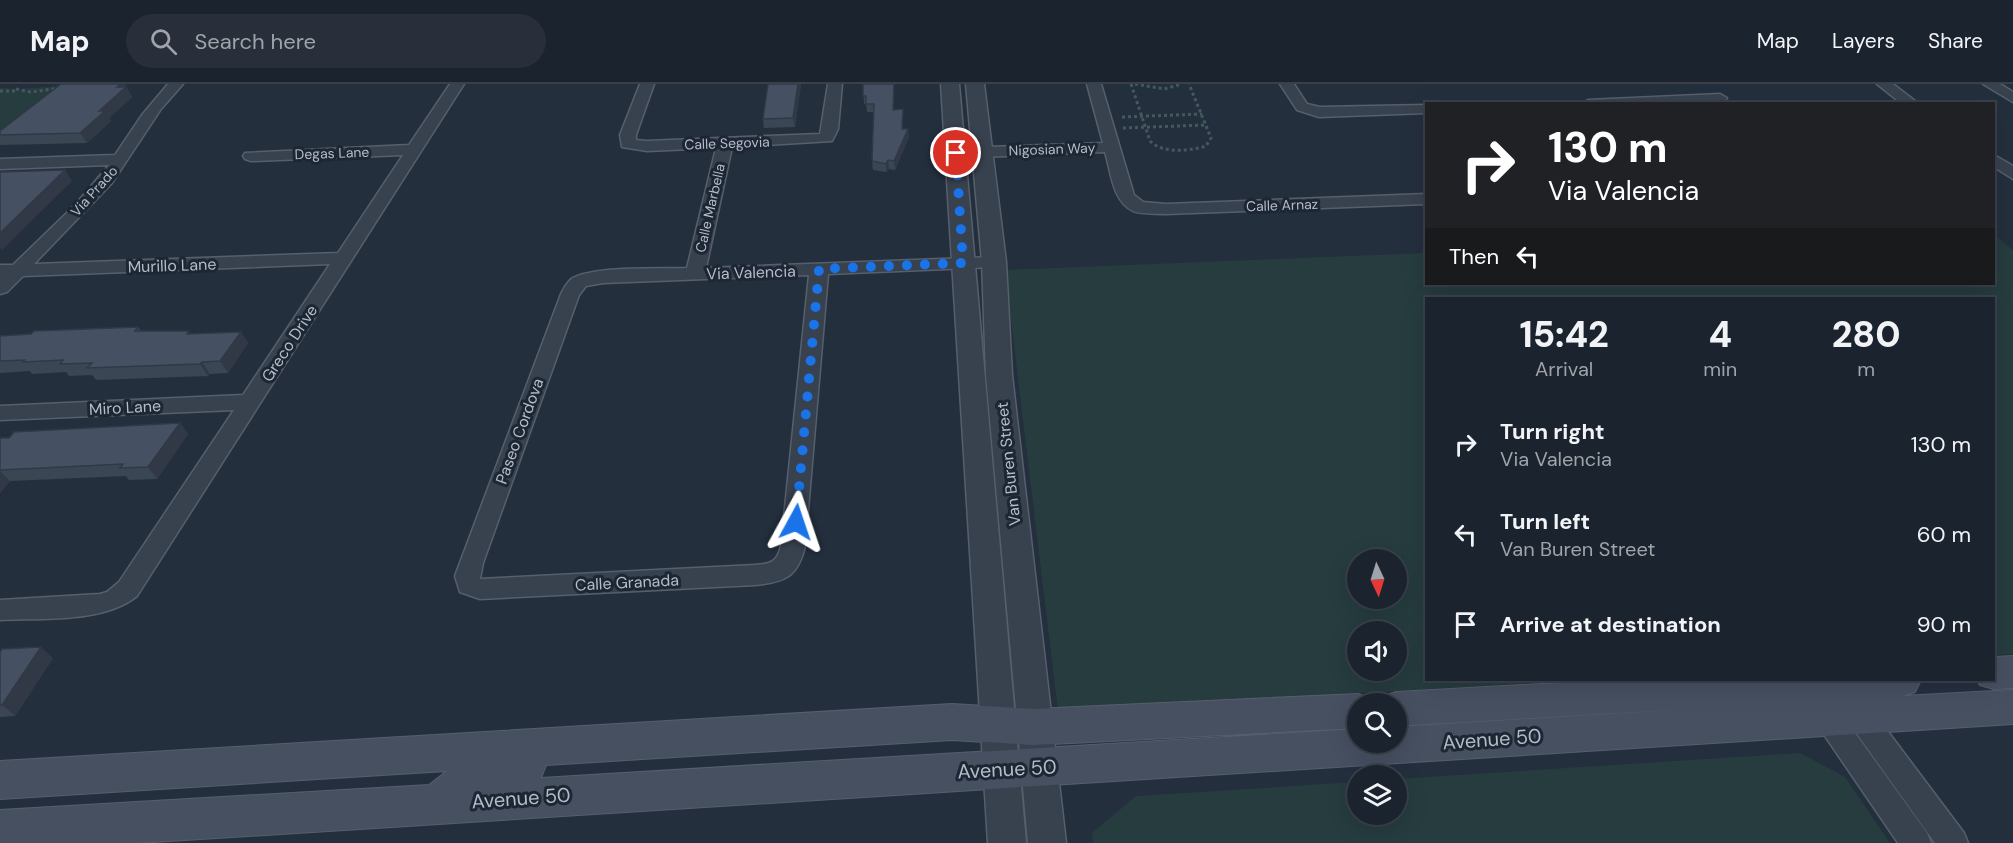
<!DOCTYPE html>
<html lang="en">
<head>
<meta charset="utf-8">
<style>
  body { margin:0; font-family:"DM Sans",sans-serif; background:#282f3a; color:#f1f3f6; height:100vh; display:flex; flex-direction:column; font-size:22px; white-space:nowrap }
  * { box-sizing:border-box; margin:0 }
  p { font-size:20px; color:#a0a4aa }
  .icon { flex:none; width:33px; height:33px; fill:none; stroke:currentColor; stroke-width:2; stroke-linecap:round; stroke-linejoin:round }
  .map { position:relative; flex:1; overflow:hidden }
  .details { position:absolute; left:1425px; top:213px; width:570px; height:384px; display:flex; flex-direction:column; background:#1b232e; border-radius:0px; box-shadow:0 6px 24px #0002,0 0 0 2px #39404a }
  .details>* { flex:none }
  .hud { position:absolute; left:1425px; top:18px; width:570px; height:183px; border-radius:0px; box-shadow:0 6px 24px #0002,0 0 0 2px #39404a; background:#202124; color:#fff; overflow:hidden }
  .needle { width:39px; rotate:176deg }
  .buttons { position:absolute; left:1347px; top:465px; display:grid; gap:12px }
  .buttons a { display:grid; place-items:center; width:60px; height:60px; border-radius:50%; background:#1b232e; box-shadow:0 6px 24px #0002,0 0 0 2px #39404a; font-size:30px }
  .pin { position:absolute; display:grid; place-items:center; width:51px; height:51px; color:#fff; margin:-26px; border:3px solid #fff; border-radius:50%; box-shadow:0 2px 6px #0007 }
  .me { position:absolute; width:66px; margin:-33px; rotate:5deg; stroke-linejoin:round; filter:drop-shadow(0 0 4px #0008) }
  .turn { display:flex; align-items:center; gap:21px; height:126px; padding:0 24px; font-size:27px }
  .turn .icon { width:78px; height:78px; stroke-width:2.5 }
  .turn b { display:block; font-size:42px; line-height:51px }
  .then { display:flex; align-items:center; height:57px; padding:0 24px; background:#0003; gap:12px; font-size:22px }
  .eta { display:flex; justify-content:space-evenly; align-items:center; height:102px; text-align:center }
  .eta b { font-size:36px; font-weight:800; line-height:42px }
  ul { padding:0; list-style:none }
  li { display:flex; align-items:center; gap:18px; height:90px; padding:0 24px }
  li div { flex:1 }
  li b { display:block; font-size:22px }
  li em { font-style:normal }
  header { display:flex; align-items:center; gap:36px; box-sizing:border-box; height:84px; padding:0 30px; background:#1b232e; border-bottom:2px solid #39404a }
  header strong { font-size:28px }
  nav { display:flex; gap:33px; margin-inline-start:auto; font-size:21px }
  .search { width:420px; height:54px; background:#282f3a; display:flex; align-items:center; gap:15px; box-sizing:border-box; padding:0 21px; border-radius:33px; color:#a0a4aa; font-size:22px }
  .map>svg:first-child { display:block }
  .green { fill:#263c3f; fill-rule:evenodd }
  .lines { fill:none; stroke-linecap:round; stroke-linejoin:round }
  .minor-casing { stroke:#565f6c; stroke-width:3 }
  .tertiary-casing { stroke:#565f6c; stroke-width:3 }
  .secondary-casing { stroke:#565f6c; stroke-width:2 }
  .path { stroke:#44595c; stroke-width:3; stroke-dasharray:3 3; stroke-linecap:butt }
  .minor { fill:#38414e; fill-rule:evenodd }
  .tertiary { fill:#38414e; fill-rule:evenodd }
  .secondary { fill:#465061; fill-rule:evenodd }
  .wall { fill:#3b4654 }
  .shaded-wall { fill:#303945 }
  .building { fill:#455162; stroke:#303945; stroke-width:1.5 }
  .route { stroke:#1a73e8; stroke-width:10; stroke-dasharray:0 18 }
  .labels { text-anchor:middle; stroke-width:6; stroke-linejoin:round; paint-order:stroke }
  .far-street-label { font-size:14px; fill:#b4bcc9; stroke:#1d2633 }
  .street-label { font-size:16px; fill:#b4bcc9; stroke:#1d2633 }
  .near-street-label { font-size:20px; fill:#b4bcc9; stroke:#1d2633 }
</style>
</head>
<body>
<header>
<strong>Map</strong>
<div class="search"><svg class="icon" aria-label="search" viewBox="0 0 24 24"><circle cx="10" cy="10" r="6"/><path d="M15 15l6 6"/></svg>Search here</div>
<nav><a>Map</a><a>Layers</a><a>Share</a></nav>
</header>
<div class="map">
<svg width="2013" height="759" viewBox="0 0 2013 759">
  <rect width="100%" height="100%" fill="#242f3e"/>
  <g class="green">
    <polygon points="72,1 0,60 0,4 20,5"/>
    <path d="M1994,151l19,15v404l-19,1v-357h-568v382h156l-524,31 -53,-441 421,-17v31h568zM1358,476h38v38h-38zM1358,548h38v38h-38z"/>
    <polygon points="1800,669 1845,693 1890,759 1093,759 1092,749 1136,712 1357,698 1358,730 1396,730 1397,695"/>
  </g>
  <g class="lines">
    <defs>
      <g id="minor">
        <path d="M168,0h15l-22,25 -49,74 -78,81 304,-11 65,-98 -152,6 -6,-2 -2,-3 2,-3 164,-8 41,-61h14l-327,512c-33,27 -95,22 -137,24v-20l100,-6 7,-2 12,-10 115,-172 -234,10v-14l243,-11 87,-131 -307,12 -16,16 -7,2v-29h13l62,-60 34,-40 -109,4v-10l115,-4 27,-40z"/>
        <path d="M640,0h14l-18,51v5l11,1 173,-7 8,-50h14l-4,45 -6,12 -100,6 -26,121 288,-11 6,1 3,4 -3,4 -6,1 -166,7 -23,272c-7,31 -20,36 -50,39l-275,14 -20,-7 -5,-16 106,-282c3,-6 8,-15 14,-17 24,-11 84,-8 112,-9l29,-120 -69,3 -25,-4 -2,-12zM809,191l-28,271c-4,16 -10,18 -26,19l-275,14 3,-16 96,-268 7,-9 17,-3z"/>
        <path d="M1087,0h14l33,111 9,7 23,2 260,-10v10l-260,10c-10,-1 -24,1 -33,-3 -21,-10 -22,-40 -28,-59l-149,6 -8,-5 8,-5 147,-5z"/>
        <polygon points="1280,0 1294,0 1307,20 1320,23 1426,21 1426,29 1319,33 1297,26"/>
        <polygon points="1877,0 1893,0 1919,20 1902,20"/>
        <polygon points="1983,0 2000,0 2013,8 2013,18"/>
        <polygon points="1720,10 1727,14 1725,17 1697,20 1581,20 1588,16"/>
        <polygon points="1994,71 2013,82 2013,95 1994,83"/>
        <polygon points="1822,613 1832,617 1927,749 1931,759 1898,759 1812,633 1808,625 1812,617"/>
        <polygon points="1855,613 1865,617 1964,749 1968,759 1935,759 1845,633 1841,625 1845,617"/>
      </g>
      <g id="tertiary">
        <polygon points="941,0 959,0 1026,759 988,759"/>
        <polygon points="966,0 984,0 1006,178 1012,291 1066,759 1028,759 986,291 982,178"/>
      </g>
      <g id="secondary">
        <polygon points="2013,572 2013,604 1994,605 1980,601 1977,596 1994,596 1994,573"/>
        <polygon points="1613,596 1921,596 1915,608 1902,612 2013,606 2013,640 138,759 0,759 0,726 429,701 447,687 0,715 0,677 952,620 1033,625 1358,610 1372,615 1375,620 1358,620 1358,644 1033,661 952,656 546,681 541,694 1358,645 1358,658 1396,658 1396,643 1673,626 1396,642 1396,620 1378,620 1382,613 1396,608"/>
      </g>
    </defs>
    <use href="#minor" class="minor-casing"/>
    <use href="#tertiary" class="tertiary-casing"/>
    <use href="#secondary" class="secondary-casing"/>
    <g class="path">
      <path d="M1131,0l19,57c13,13 40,10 56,5l5,-8 -22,-54"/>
      <polyline points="1135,0 1164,5 1182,0"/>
      <polyline points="16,5 31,8 60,4"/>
      <polyline points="0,7 17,7"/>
      <polyline points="1122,33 1202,30"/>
      <polyline points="1123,44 1206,41"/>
    </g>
    <use href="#minor" class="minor"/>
    <use href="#tertiary" class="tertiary"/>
    <use href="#secondary" class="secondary"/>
  </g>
  <g class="wall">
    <polygon points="125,0 132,13 109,34 111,37 87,59 0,61 0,47"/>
    <polygon points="768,0 801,0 795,43 764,44 763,35"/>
    <polygon points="863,0 894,0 894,25 903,25 903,45 909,53 895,86 889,85 886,88 873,86 872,77 874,28 867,28 866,20 864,20"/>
    <polygon points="138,243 141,247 191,250 241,248 248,259 228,289 210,290 208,292 96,296 92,291 69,292 66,288 32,290 30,287 0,289 0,252 31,250"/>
    <polygon points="180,339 188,350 157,395 129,396 126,392 10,397 0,409 0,354"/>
    <polygon points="0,568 53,574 15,632 0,633"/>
  </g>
  <g class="shaded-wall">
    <polygon points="121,0 125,0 132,13 109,34 111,37 87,59 80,49 99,27 117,3"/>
    <polygon points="798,0 801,0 795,43 793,34"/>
    <polygon points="908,45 909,53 895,86 894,77"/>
    <polygon points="888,76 889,85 886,88 886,80"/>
    <polygon points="65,86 72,97 2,166 0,163 0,149"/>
    <polygon points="241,248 248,259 228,289 220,277"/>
    <polygon points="202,278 210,290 208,292 200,280"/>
    <polygon points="180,339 188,350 157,395 148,383"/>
    <polygon points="0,387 10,397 0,409"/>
    <polygon points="41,563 53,574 15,632 2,621"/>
  </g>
  <g class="building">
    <polygon points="61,0 121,0 117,3 126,3 99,27 105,27 80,49 0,51 0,47"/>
    <polygon points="768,0 798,0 793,34 763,35"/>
    <polygon points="863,0 894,0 893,26 903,25 902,45 908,45 894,77 888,76 886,80 872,77 874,20 866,20 866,12 863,12"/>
    <polygon points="65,86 0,149 0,88"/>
    <polygon points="138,243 135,247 189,247 187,250 241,248 220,277 202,278 200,280 87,284 92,279 60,280 63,276 23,278 25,276 0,277 0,252 31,250 34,247"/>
    <polygon points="180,339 148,383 120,384 123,380 0,386 0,354 9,354 14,348"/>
    <polygon points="41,563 2,621 0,621 0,568 2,565"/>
  </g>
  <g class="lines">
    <polyline class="route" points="796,438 819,185 963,179 956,69"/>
  </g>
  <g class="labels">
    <g class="far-street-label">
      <text transform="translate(727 59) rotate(-2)" y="5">Calle Segovia</text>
      <text transform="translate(1052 65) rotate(-2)" y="5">Nigosian Way</text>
      <text transform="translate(332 69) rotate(-2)" y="5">Degas Lane</text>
      <text transform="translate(94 107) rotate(-48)" y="5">Via Prado</text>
      <text transform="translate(1282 121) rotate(-2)" y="5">Calle Arnaz</text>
      <text transform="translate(710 124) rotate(-77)" y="5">Calle Marbella</text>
    </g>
    <g class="street-label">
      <text transform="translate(172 181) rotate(-2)" y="6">Murillo Lane</text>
      <text transform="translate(751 188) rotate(-2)" y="6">Via Valencia</text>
      <text transform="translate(289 259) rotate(-57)" y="6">Greco Drive</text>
      <text transform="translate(125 323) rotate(-3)" y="6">Miro Lane</text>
      <text transform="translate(519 347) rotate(-70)" y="6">Paseo Cordova</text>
      <text transform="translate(1008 380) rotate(-96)" y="6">Van Buren Street</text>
      <text transform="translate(627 498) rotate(-3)" y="6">Calle Granada</text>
    </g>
    <g class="near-street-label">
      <text transform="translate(1492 655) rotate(-4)" y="7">Avenue 50</text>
      <text transform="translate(1007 685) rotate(-3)" y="7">Avenue 50</text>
      <text transform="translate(521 714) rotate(-4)" y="7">Avenue 50</text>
    </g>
  </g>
</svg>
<div class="buttons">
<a><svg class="needle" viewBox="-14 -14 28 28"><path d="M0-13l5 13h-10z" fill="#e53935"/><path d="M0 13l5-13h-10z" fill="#a0a4aa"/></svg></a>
<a><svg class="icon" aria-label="sound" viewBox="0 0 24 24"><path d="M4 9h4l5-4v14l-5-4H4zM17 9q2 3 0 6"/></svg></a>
<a><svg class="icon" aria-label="search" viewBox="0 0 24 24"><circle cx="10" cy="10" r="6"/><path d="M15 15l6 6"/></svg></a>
<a><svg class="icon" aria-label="layers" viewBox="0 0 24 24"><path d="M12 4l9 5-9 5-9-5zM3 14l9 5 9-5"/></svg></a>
</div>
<div class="pin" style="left:956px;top:69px;background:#d93025"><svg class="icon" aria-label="arrive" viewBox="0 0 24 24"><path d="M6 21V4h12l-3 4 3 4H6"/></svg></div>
<svg class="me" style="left:796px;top:438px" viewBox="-20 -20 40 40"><path d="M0-17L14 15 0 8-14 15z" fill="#1a73e8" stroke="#fff" stroke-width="4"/></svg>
<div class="hud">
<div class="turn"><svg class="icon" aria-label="right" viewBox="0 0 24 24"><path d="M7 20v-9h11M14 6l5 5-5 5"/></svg><div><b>130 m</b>Via Valencia</div></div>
<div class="then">Then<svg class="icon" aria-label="left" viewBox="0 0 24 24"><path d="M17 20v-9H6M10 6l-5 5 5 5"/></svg></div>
</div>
<section class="details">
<div class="eta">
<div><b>15:42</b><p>Arrival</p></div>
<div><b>4</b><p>min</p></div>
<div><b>280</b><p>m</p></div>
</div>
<ul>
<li><svg class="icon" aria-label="right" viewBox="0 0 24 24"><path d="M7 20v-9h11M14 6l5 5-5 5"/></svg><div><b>Turn right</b><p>Via Valencia</p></div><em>130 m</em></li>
<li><svg class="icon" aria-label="left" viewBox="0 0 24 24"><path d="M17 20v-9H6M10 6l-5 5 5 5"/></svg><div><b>Turn left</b><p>Van Buren Street</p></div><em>60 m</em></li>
<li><svg class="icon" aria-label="arrive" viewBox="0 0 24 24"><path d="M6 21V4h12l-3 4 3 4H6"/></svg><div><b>Arrive at destination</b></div><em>90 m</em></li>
</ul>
</section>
</div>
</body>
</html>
